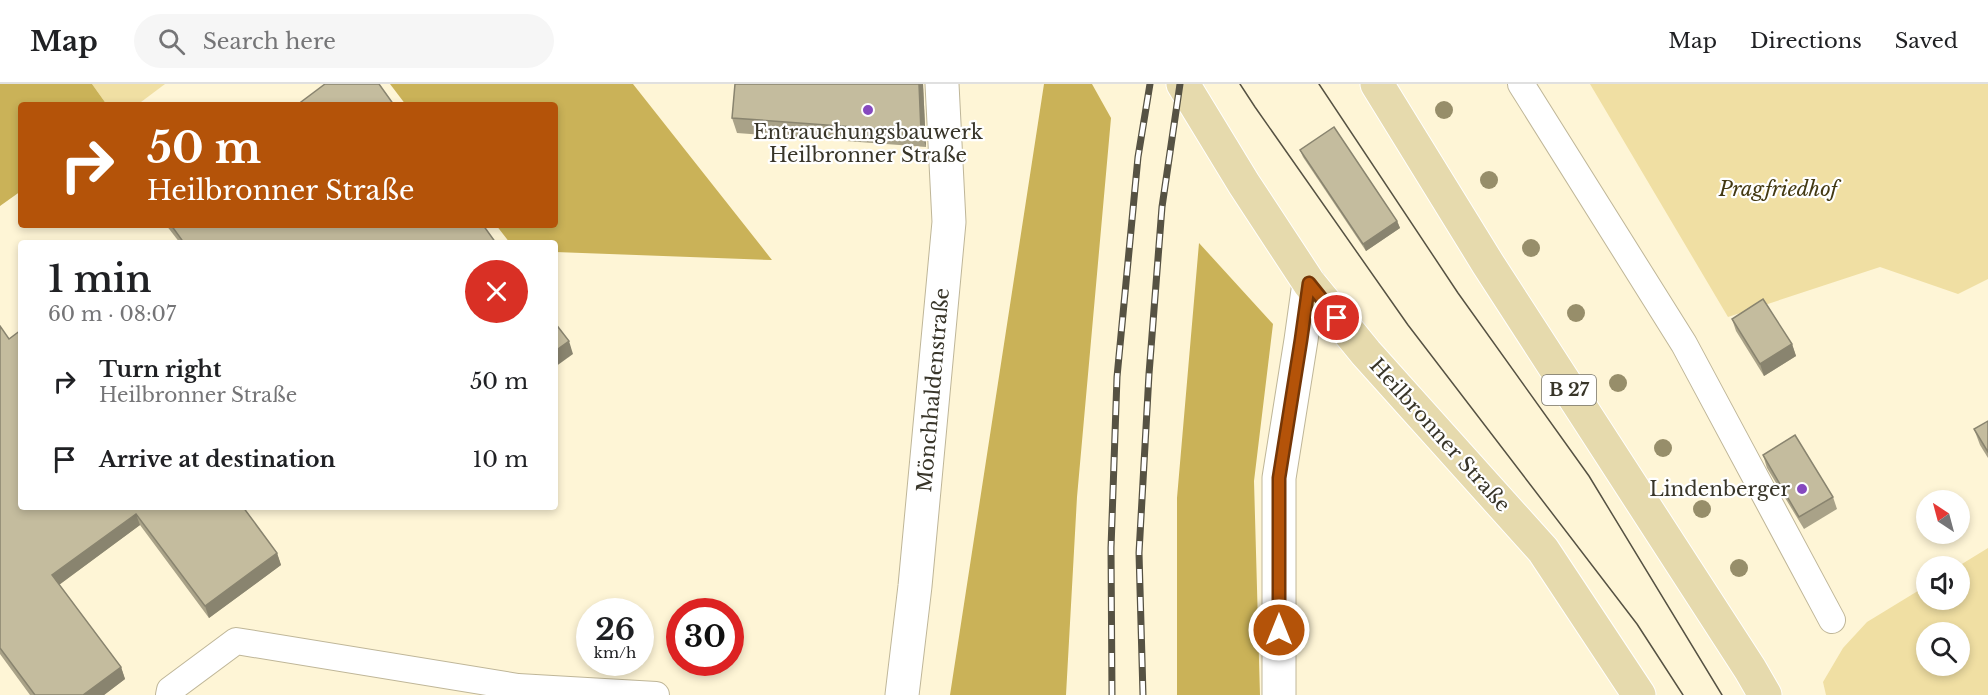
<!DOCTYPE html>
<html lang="en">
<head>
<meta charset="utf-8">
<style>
  body { margin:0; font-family:"Libre Baskerville",serif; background:#f6f6f6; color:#202124; height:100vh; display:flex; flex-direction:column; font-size:22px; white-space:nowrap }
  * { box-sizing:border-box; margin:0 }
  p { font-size:20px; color:#757577 }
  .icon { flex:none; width:33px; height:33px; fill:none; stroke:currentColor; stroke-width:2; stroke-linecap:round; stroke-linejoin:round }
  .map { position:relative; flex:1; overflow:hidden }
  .drawer { position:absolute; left:18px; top:156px; width:540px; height:270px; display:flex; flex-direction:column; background:#fff; border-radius:6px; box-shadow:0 3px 9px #0003 }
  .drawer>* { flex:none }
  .banner { position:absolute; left:18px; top:18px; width:540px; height:126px; border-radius:6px; box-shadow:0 3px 9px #0003; background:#b45309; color:#fff; overflow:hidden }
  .needle { width:39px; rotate:324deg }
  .fabs { position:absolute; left:1916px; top:406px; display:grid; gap:12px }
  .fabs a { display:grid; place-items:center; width:54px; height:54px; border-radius:50%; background:#fff; box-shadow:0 3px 9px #0003; font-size:30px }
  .speed { position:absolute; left:576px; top:514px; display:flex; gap:12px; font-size:30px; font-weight:700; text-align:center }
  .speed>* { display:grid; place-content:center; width:78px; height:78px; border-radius:50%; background:#fff; box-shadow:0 3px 9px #0003; line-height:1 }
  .speed small { font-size:15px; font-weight:400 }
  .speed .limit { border:9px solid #d22; background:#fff; color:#111 }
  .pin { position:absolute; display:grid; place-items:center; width:51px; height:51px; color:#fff; margin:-26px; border:3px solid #fff; border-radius:50%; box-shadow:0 2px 6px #0007 }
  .me { position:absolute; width:66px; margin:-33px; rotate:0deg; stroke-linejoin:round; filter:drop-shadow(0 0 4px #0008) }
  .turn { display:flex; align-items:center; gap:21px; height:126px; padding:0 30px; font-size:27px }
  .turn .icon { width:78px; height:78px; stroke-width:2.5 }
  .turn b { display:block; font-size:42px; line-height:51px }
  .round { display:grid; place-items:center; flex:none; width:63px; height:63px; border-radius:32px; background:#f6f6f6 }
  .overview { display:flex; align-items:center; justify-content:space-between; height:102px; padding:0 30px }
  h1 { font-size:36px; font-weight:600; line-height:45px }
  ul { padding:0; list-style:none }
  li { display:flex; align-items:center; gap:18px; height:78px; padding:0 30px }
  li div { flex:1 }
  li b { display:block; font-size:22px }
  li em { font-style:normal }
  header { display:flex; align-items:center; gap:36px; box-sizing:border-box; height:84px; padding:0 30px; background:#fff; border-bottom:2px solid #e0e0e0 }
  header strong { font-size:28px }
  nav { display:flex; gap:33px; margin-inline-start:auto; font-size:21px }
  .search { width:420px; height:54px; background:#f6f6f6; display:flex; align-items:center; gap:15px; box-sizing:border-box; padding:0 21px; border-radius:33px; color:#757577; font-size:22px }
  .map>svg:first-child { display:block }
  .green { fill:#f0dfa3; fill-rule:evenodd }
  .forest { fill:#cab258 }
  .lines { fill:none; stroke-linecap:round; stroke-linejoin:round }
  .lane-casing { stroke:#bfb698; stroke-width:28 }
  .street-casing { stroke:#bfb698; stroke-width:35 }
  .primary-casing { stroke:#fff; stroke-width:35 }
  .lane { stroke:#fff; stroke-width:26 }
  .street { stroke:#fff; stroke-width:33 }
  .primary { stroke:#e6daad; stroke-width:33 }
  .tram { stroke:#565243; stroke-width:1.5 }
  .rail-casing { stroke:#565243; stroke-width:7 }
  .rail { stroke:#fff; stroke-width:4.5; stroke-dasharray:14; stroke-linecap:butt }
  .tree { fill:#978e6a }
  .wall { fill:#a9a288 }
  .shaded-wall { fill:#89846f }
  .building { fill:#c4bc9e; stroke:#89846f; stroke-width:1.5 }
  .route-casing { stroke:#753606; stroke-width:15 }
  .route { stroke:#b45309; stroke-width:10 }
  .poi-dot { fill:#8649bf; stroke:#fff; stroke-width:2 }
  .labels { text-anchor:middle; stroke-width:4.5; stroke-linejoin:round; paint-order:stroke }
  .shield { fill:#fff; stroke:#747269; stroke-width:1.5 }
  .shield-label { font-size:18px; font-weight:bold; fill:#383529 }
  .poi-label { font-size:20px; fill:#383529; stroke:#fff }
  .park-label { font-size:20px; font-style:italic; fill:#433912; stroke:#fff }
  .street-label { font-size:20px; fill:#383529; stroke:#fff }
</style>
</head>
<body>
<header>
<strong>Map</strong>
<div class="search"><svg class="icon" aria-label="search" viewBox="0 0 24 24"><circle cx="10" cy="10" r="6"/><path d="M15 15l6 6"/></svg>Search here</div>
<nav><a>Map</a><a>Directions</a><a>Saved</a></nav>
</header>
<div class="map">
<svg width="1988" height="611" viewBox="0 0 1988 611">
  <rect width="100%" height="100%" fill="#fef5d6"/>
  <g class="green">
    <polygon points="92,0 165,0 137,21 107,21"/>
    <polygon points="1590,0 1988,0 1988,195 1958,210 1880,183 1728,233"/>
    <path d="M1988,464v147h-162l-3,-13 20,-34 24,-26 59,-36v14h33v-33h-2zM1926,549h33v33h-33z"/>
  </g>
  <g class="forest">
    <polygon points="0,0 92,0 107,21 21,21 21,107 0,122"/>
    <polygon points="390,0 633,0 772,176 555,168 555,159 510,159 496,141 555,141 555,21 406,21"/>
    <polygon points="1044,0 1092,0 1111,34 1077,413 1066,611 950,611"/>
    <polygon points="1199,159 1273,240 1254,397 1260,611 1177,611 1177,414"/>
  </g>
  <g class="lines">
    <defs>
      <g id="lane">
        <polyline points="1521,0 1684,260 1832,536"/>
        <polyline points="169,611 170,606 236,557 518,603 656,611"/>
      </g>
      <g id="street">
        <polyline points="902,611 915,502 949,138 942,0"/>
        <polyline points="1279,611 1279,394 1301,256 1309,199"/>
      </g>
      <g id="primary">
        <polyline points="1183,0 1244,100 1309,199 1366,269 1543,466 1639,611"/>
        <polyline points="1377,0 1488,180 1750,585 1765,611"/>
      </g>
    </defs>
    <use href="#lane" class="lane-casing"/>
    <use href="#street" class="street-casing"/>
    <use href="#primary" class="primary-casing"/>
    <use href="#lane" class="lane"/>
    <use href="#street" class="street"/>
    <use href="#primary" class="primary"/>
    <g class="tram">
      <polyline points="1240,0 1255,23 1408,241 1637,540 1683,611"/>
      <polyline points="1319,0 1458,209 1589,392 1722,611"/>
    </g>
    <defs>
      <g id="rail">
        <polyline points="1112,611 1111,464 1117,293 1138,73 1150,0"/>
        <polyline points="1143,611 1139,469 1149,290 1162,123 1180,0"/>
      </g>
    </defs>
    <use href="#rail" class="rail-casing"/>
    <use href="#rail" class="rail"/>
  </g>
  <g class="tree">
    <circle cx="1444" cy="26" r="9"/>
    <circle cx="1489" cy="96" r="9"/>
    <circle cx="1531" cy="164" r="9"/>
    <circle cx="1576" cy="229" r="9"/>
    <circle cx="1618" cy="299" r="9"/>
    <circle cx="1663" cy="364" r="9"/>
    <circle cx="1702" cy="425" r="9"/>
    <circle cx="1739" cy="484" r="9"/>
  </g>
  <g class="wall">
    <polygon points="735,0 923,0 926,63 737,49 732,34"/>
    <polygon points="1300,66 1397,137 1400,144 1366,167 1303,73"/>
    <polygon points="166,141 483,141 496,159 180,159"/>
    <polygon points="1732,235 1792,260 1796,272 1764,292 1736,247"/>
    <polygon points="0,242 9,255 243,423 277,469 281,481 209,534 140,441 59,501 121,583 125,595 104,611 30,611 0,570"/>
    <polygon points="1988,337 1988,374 1980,361 1974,345"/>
    <polygon points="1763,371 1833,413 1837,425 1804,445 1767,384"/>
  </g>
  <g class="shaded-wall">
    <polygon points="919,0 923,0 926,63 921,48"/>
    <polygon points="1397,137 1400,144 1366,167 1363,160"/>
    <polygon points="569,257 573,270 555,283 555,267"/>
    <polygon points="1792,260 1796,272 1764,292 1760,280"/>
    <polygon points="136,430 140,441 56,503 52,491"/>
    <polygon points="277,469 281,481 209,534 205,522"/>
    <polygon points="121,583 125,595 104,611 83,611"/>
  </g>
  <g class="building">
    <polygon points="325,0 379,0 394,21 297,21"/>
    <polygon points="735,0 919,0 921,48 732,34"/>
    <polygon points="1334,43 1397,137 1363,160 1300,66"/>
    <polygon points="171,141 483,141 496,159 184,159"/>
    <polygon points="1763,215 1792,260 1760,280 1732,235"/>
    <polygon points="555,239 569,257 555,267"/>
    <polygon points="0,242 9,255 21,246 21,423 243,423 277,469 205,522 136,430 52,491 121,583 83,611 35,611 0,564"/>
    <polygon points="1988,337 1988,368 1974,345"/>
    <polygon points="1795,351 1833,413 1799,433 1763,371"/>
  </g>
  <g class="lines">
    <defs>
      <polyline id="route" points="1279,546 1279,394 1301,256 1309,199 1337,234"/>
    </defs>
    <use href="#route" class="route-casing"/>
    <use href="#route" class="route"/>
  </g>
  <g class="poi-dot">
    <circle cx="868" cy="26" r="6"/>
    <circle cx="1802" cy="405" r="6"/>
  </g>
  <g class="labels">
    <rect class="shield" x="1542" y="291" width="54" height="30" rx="4.5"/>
    <g class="shield-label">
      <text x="1569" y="312">B 27</text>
    </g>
    <g class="poi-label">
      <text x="868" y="55">Entrauchungsbauwerk<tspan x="868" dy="23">Heilbronner Straße</tspan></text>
      <text x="1790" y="412" text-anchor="end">Lindenberger</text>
    </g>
    <g class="park-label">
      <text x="1778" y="112">Pragfriedhof</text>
    </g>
    <g class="street-label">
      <text transform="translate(933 306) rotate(-85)" y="7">Mönchhaldenstraße</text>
      <text transform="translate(1440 351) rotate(48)" y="7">Heilbronner Straße</text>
    </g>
  </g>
</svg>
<div class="fabs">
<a><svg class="needle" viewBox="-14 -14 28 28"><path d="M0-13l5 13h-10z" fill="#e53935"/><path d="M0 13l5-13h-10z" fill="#757577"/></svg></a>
<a><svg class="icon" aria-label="sound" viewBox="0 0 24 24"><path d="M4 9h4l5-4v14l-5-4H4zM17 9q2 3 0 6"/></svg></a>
<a><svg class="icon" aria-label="search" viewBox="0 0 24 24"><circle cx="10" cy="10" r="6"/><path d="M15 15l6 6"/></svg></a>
</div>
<div class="speed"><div>26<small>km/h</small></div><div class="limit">30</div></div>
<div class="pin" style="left:1337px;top:234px;background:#d93025"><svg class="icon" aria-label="arrive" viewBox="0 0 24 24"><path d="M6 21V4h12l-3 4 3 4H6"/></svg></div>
<svg class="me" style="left:1279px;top:546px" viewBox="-20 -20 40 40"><circle r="17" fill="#b45309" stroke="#fff" stroke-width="3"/><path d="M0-11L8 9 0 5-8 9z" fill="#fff"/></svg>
<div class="banner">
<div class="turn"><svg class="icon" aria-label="right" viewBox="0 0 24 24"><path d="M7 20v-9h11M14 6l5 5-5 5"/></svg><div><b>50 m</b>Heilbronner Straße</div></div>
</div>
<section class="drawer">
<div class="overview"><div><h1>1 min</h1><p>60 m · 08:07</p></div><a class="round" style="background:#d93025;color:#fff"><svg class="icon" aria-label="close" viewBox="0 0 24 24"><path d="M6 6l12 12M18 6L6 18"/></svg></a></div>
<ul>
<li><svg class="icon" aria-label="right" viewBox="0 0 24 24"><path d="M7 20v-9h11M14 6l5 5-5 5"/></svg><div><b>Turn right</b><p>Heilbronner Straße</p></div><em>50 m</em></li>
<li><svg class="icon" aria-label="arrive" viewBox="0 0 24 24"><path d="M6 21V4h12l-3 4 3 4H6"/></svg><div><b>Arrive at destination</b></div><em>10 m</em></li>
</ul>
</section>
</div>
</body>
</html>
